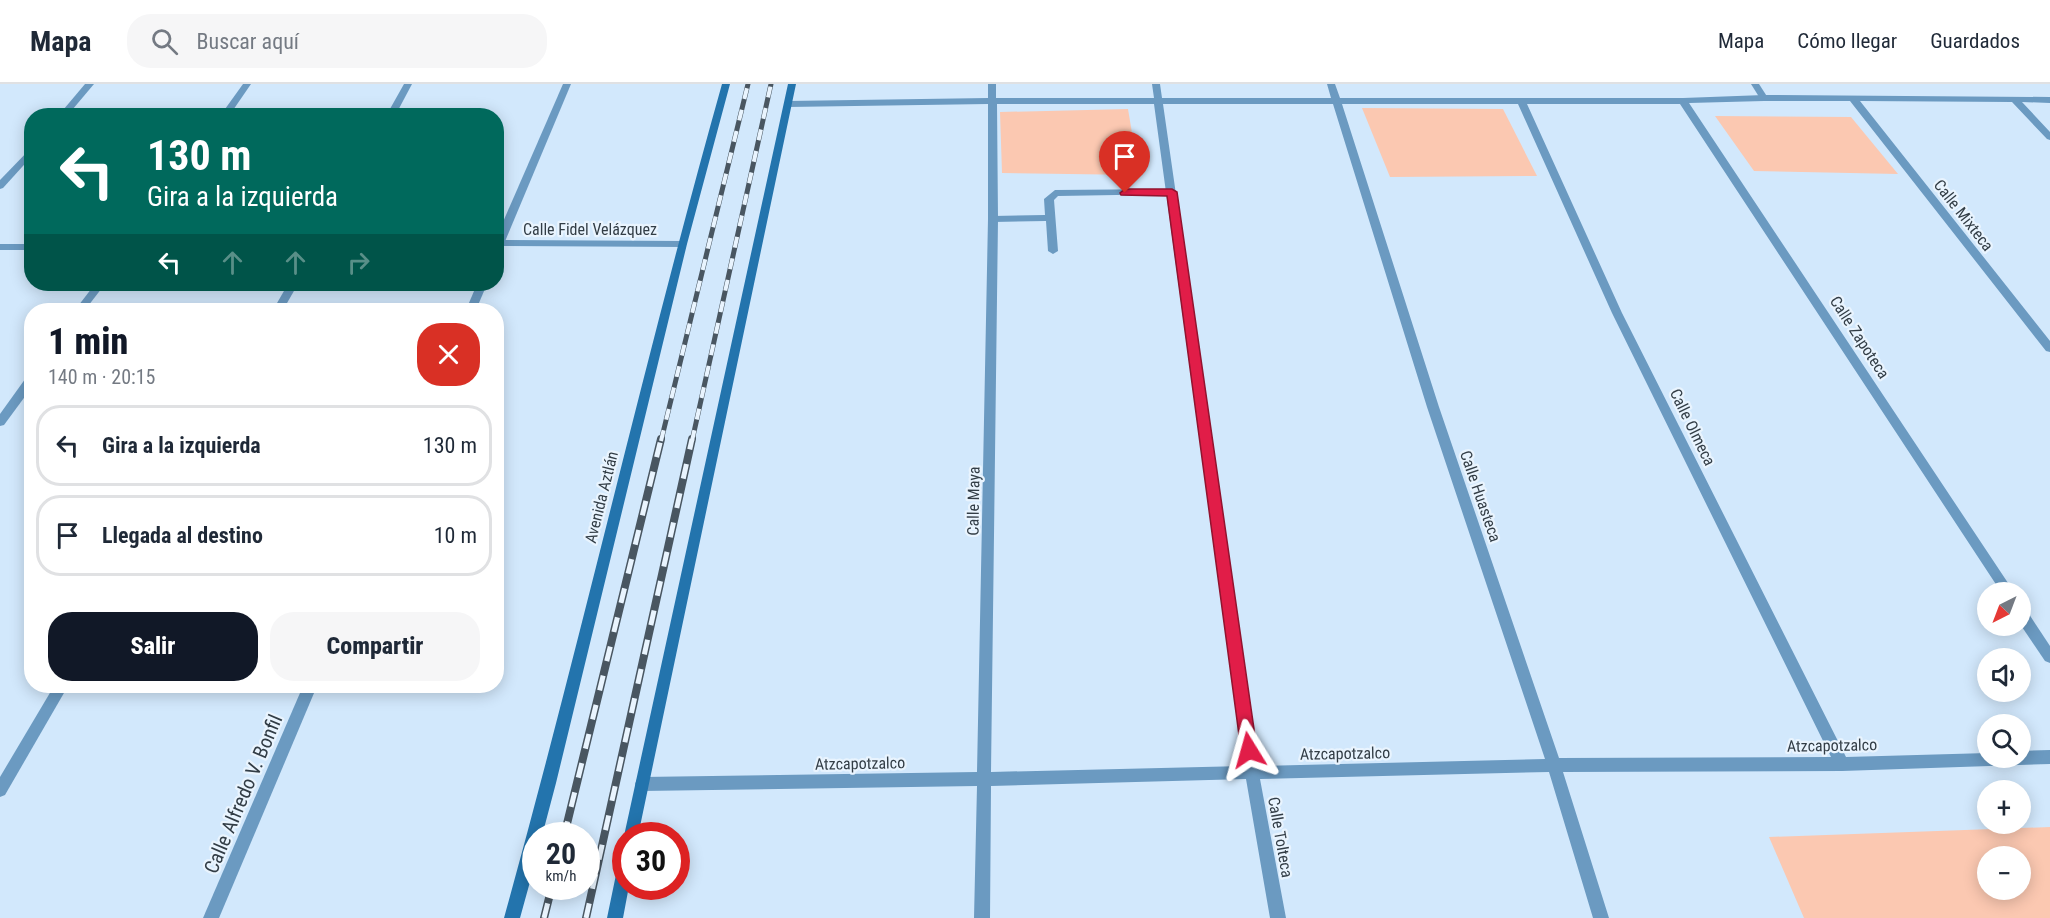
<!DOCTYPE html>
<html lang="es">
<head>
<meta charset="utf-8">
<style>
  body { margin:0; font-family:"Roboto Condensed",sans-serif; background:#f6f6f7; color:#1f2937; height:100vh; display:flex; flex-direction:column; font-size:22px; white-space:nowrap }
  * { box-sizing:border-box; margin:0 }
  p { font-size:20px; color:#747a83 }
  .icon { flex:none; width:33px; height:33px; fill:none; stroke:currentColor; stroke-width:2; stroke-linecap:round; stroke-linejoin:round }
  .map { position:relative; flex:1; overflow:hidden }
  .panel { position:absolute; left:24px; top:219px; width:480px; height:390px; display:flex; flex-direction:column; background:#fff; border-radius:24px; box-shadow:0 3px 15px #0003 }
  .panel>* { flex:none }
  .top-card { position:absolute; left:24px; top:24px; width:480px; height:183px; border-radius:24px; box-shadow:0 3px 15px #0003; background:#00695c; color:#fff; overflow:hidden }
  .needle { width:39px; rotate:222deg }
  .tools { position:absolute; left:1977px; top:498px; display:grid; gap:12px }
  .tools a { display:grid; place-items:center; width:54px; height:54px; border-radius:50%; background:#fff; box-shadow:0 3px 15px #0003; font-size:30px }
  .speed { position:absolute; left:522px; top:738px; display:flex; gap:12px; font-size:30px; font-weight:700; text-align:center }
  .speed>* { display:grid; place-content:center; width:78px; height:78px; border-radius:50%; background:#fff; box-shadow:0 3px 15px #0003; line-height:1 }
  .speed small { font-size:15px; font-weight:400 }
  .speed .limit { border:9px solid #d22; background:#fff; color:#111 }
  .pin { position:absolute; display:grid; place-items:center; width:51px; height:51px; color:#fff; margin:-62px -26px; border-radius:50% 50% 50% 0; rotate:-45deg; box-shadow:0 0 6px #0007 }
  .pin .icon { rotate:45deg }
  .me { position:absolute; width:66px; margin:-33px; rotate:352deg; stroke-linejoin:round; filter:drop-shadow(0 0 4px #0008) }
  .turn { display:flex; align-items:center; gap:21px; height:126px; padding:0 24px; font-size:27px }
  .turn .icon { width:78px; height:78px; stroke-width:2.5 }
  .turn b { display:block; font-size:42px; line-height:51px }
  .lanes { display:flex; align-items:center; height:57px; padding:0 24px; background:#0003; justify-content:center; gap:30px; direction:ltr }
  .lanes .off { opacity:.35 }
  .round { display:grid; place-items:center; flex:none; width:63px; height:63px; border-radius:24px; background:#f6f6f7 }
  .head { display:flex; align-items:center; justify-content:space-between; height:102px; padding:0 24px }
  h1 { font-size:36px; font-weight:800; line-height:45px; color:#111827 }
  .primary-button { display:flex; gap:12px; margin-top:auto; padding:12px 24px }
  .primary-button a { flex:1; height:69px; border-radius:24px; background:#111827; color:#fff; font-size:24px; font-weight:800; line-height:69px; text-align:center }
  .primary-button a+a { background:#f6f6f7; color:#1f2937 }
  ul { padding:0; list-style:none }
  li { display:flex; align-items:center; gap:18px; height:81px; margin:0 12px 9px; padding:0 12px; border:3px solid #e0e1e3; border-radius:24px }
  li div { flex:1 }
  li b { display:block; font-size:22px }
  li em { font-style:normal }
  header { display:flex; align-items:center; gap:36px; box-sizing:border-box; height:84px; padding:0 30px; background:#fff; border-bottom:2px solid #e0e1e3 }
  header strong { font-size:28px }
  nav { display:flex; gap:33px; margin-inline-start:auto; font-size:21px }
  .search { width:420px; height:54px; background:#f6f6f7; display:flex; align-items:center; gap:15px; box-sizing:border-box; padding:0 21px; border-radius:24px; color:#747a83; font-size:22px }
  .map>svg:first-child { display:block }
  .green { fill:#fbc8b1; fill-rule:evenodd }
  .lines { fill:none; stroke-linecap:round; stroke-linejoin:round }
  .service { fill:#6b9ac1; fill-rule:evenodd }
  .minor { fill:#6b9ac1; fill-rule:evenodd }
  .tertiary { fill:#6b9ac1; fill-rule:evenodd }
  .secondary { fill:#2374ad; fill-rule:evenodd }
  .rail-far1-casing { stroke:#495661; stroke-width:5 }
  .rail-casing { stroke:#495661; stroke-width:8 }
  .rail-far1 { stroke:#e9f4fe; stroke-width:4; stroke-dasharray:11; stroke-linecap:butt }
  .rail { stroke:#e9f4fe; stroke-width:5; stroke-dasharray:15; stroke-linecap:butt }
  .route { fill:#e11d48; stroke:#92132f; stroke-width:1.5 }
  .labels { text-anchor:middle; stroke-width:4.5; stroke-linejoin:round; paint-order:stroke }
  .street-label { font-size:16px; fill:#323d46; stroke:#e9f4fe }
  .near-street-label { font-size:20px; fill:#323d46; stroke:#e9f4fe }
</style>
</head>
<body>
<header>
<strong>Mapa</strong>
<div class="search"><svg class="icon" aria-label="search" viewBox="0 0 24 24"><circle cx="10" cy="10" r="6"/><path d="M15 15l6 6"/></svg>Buscar aquí</div>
<nav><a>Mapa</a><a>Cómo llegar</a><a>Guardados</a></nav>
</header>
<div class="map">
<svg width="2050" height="834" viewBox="0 0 2050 834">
  <rect width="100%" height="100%" fill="#d2e8fc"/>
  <g class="green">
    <polygon points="1362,24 1503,25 1537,92 1390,93"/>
    <polygon points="1128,25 1139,91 1002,89 1000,28"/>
    <polygon points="1715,32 1851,33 1898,90 1754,87"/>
    <path d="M2050,743v91h-246l-35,-81zM1988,772h32v34h-32z"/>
  </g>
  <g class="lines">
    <g class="service">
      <polygon points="1751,0 1759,0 1768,14 1767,16 1761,16"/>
      <polygon points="1172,105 1177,108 1175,110 1058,112 1054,116 1058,167 1053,170 1048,167 1046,137 993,138 988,135 993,132 1045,131 1044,115 1055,106"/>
    </g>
    <g class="minor">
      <polygon points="85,0 94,0 67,32 58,32"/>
      <polygon points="243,0 251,0 229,32 220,32"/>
      <polygon points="404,0 412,0 395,32 386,32"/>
      <polygon points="563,0 571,0 501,167 496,170 496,154"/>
      <path d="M988,0h8v14h158l-2,-14h8l2,14h169l-4,-14h8l5,14h343l81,-3 286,2v6l-28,-1 28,30v8l-3,-1 -35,-37 -152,-1 190,240v11l-4,-1 -196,-250h-86l-75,2 325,489h-13l-321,-488h-153l95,209 224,444 142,-4v5h32v-7l30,-1v14l-208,7 -279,1 46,146h-16l-44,-146 -289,7 26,139h-16l-24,-139 -255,7 -1,132h-16l3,-132 -335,5 -5,-2 -2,-5 2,-5 5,-2 335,-5 11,-553v-115l-200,3 -4,-3 4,-3 200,-3zM997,20h157l90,662 -253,6 7,-553zM1163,20h170l94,303 118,352 -287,7zM1342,20h176l94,209 219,444 -272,1 -120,-351z"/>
      <polygon points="32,63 32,72 3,104 0,105 0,96"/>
      <polygon points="95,200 105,200 85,226 75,226"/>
      <polygon points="288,200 298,200 283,226 273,226"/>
      <polygon points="477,200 487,200 476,226 466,226"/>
      <polygon points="32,290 32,303 4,341 0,342 0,330 28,291"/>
      <polygon points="2020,523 2025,524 2050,562 2050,579 2045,577 2020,540"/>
      <polygon points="54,602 68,602 5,711 0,713 0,693"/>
      <polygon points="303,602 317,602 219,834 203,834"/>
    </g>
    <g class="tertiary">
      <polygon points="496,156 682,157 687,160 682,163 496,162"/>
      <rect x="0" y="160" width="32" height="6"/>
    </g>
    <g class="secondary">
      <path d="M722,0h8l-43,160 -131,539 -14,53h-6v24l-16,58h-16c77,-277 140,-557 218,-834z"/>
      <polygon points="788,0 796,0 638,752 626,752 626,756 624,752"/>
      <polygon points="626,774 626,802 629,802 623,834 607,834 618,781 621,776"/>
    </g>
    <defs>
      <g id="rail-far1">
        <polyline points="661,357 748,0"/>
        <polyline points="692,357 771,0"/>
      </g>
      <g id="rail">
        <polyline points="564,752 661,355"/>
        <polyline points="544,834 552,802"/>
        <polyline points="586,834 692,355"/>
      </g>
    </defs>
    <use href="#rail-far1" class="rail-far1-casing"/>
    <use href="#rail" class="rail-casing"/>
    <use href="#rail-far1" class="rail-far1"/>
    <use href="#rail" class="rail"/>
  </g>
  <polygon class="route" points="1125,105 1172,105 1177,108 1257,666 1255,671 1249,673 1244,671 1241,666 1167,112 1121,111 1120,109"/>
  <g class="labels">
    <g class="street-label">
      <text transform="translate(1964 131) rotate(52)" y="6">Calle Mixteca</text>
      <text x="590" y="151">Calle Fidel Velázquez</text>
      <text transform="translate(1860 253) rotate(57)" y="6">Calle Zapoteca</text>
      <text transform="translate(1693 343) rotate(64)" y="6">Calle Olmeca</text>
      <text transform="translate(1481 412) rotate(71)" y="6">Calle Huasteca</text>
      <text transform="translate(601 413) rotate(-76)" y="6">Avenida Aztlán</text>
      <text transform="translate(973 417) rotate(-89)" y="6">Calle Maya</text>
      <text transform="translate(1832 661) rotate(-1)" y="6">Atzcapotzalco</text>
      <text transform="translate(1345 669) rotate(-1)" y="6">Atzcapotzalco</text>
      <text transform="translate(860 679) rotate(-1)" y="6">Atzcapotzalco</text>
      <text transform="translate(1281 753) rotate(80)" y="6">Calle Tolteca</text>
    </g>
    <g class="near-street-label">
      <text transform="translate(243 710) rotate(-67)" y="7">Calle Alfredo V. Bonfil</text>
    </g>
  </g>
</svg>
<div class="tools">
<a><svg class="needle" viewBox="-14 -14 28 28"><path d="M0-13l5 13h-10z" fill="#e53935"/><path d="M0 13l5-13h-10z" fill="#747a83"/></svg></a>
<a><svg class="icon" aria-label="sound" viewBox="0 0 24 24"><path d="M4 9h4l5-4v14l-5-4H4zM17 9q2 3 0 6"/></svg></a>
<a><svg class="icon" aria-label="search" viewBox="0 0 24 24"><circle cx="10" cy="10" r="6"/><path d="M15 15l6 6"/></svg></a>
<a>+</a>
<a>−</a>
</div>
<div class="speed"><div>20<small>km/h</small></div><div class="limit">30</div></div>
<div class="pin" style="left:1125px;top:109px;background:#d93025"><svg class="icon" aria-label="arrive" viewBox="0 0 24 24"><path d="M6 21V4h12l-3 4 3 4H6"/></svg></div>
<svg class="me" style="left:1249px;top:666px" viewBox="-20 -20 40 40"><path d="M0-17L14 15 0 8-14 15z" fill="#e11d48" stroke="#fff" stroke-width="4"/></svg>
<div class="top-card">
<div class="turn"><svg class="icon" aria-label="left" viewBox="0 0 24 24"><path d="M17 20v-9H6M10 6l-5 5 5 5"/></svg><div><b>130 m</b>Gira a la izquierda</div></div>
<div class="lanes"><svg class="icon" aria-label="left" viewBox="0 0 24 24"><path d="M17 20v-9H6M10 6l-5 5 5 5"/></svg><svg class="icon off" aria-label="ahead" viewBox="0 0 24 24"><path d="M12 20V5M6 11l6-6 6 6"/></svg><svg class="icon off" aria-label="ahead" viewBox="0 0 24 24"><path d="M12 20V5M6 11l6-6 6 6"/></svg><svg class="icon off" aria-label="right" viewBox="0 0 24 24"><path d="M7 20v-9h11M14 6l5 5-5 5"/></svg></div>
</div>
<section class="panel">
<div class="head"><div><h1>1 min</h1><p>140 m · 20:15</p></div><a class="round" style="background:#d93025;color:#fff"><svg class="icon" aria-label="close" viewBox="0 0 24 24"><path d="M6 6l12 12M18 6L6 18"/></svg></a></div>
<ul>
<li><svg class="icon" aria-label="left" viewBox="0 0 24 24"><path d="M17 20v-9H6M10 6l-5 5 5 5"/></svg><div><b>Gira a la izquierda</b></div><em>130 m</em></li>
<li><svg class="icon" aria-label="arrive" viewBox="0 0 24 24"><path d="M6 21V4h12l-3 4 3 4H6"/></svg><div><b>Llegada al destino</b></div><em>10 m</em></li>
</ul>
<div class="primary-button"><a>Salir</a><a>Compartir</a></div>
</section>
</div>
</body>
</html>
